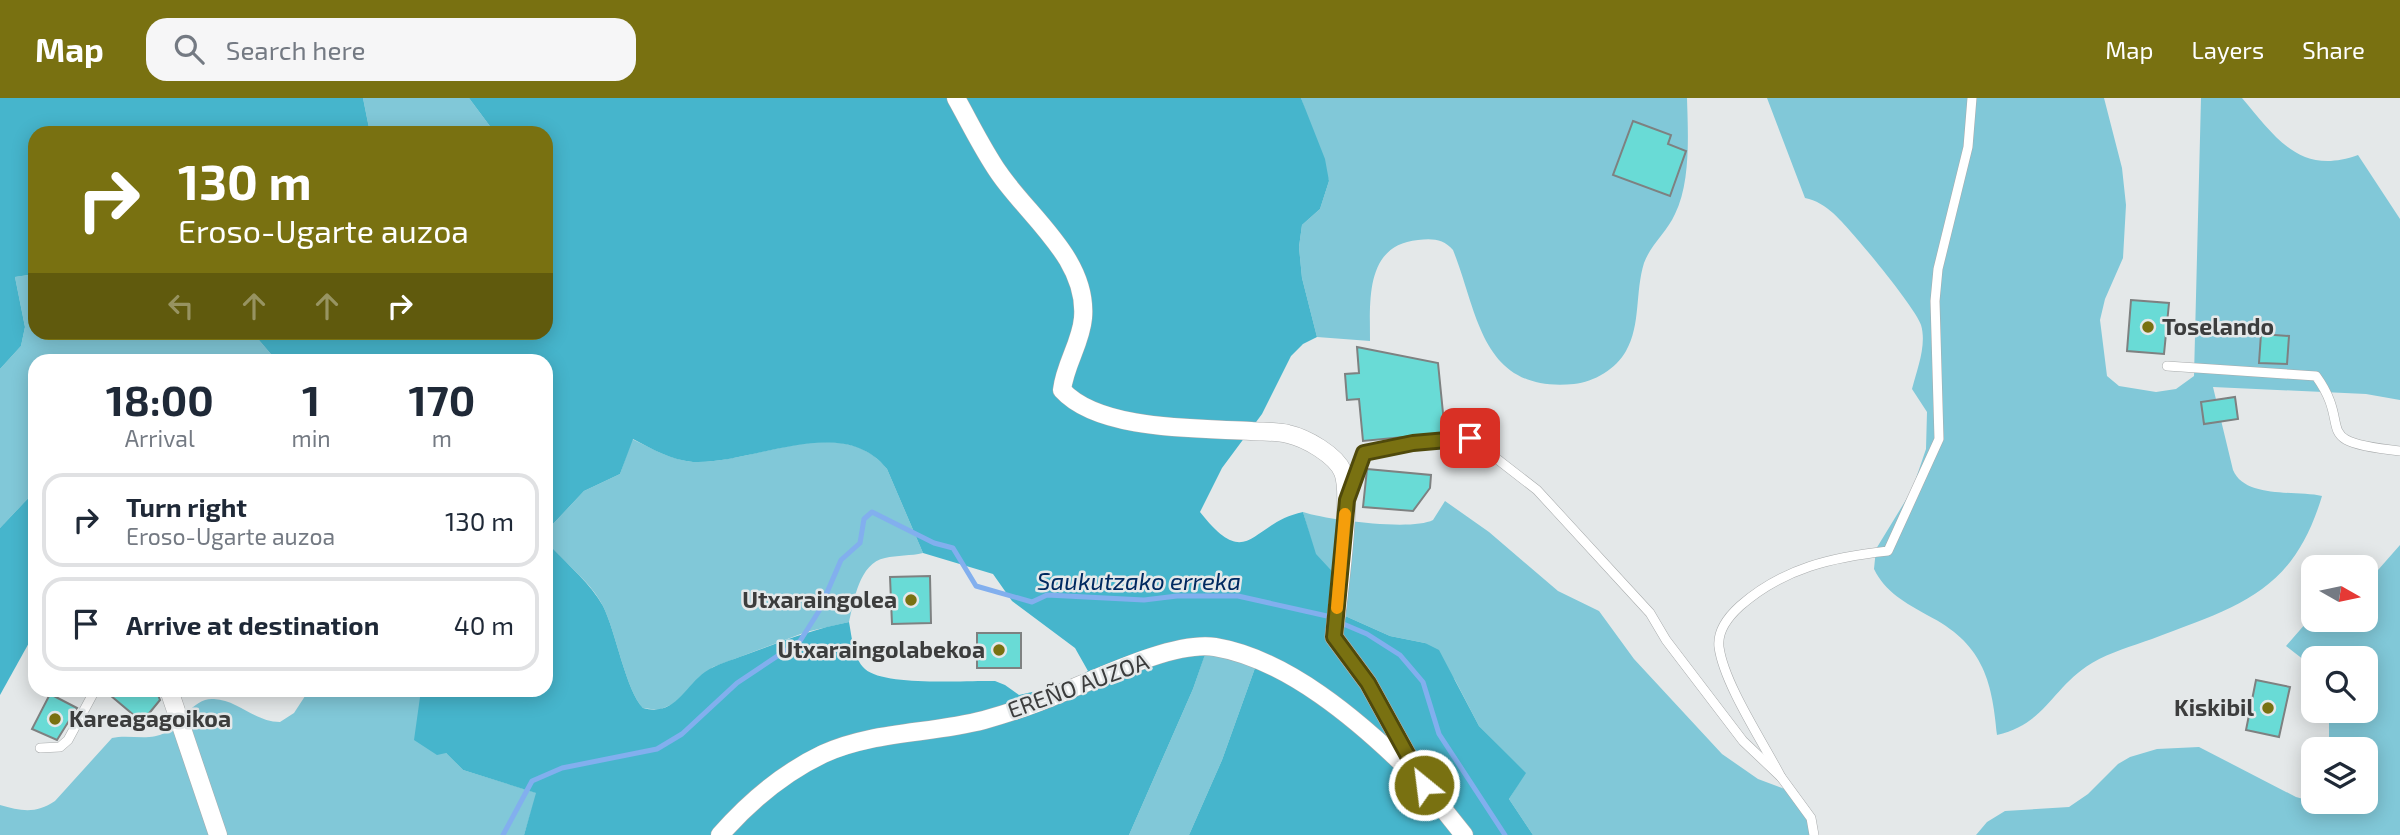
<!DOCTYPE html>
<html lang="en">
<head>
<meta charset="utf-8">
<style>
  body { margin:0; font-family:"Exo 2",sans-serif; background:#f6f6f7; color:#1f2937; height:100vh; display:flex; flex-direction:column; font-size:26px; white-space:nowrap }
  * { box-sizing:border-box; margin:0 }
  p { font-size:23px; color:#747a83 }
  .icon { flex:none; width:38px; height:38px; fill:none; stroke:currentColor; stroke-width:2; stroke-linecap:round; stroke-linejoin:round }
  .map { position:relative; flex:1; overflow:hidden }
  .details { position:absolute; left:28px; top:256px; width:525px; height:343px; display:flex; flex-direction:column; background:#fff; border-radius:21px; box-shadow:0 4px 18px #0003 }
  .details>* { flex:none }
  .guide { position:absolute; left:28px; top:28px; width:525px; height:214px; border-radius:21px; box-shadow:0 4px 18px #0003; background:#797111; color:#fff; overflow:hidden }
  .needle { width:46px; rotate:99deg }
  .fabs { position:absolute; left:2301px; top:457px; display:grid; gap:14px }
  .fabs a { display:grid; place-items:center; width:77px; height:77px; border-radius:14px; background:#fff; box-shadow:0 4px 18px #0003; font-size:35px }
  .pin { position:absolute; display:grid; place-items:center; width:60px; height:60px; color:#fff; margin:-30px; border-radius:14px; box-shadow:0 4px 10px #0006 }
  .me { position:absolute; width:77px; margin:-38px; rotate:331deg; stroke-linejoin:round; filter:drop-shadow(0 0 5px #0008) }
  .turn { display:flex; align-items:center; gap:24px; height:147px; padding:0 35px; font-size:32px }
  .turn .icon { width:91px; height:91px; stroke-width:2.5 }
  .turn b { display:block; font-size:49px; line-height:60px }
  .lanes { display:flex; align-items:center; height:66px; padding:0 35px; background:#0003; justify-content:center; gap:35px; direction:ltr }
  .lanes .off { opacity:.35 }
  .eta { display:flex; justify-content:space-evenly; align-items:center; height:119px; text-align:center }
  .eta b { font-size:42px; font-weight:700; line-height:49px }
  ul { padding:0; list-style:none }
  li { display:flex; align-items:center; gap:21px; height:94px; margin:0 14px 10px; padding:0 21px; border:4px solid #e0e1e3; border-radius:21px }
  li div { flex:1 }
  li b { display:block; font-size:26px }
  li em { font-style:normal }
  header { display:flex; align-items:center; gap:42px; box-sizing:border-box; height:98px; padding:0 35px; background:#797111; color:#fff }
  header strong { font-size:33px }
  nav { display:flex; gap:38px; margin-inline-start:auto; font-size:24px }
  .search { width:490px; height:63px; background:#f6f6f7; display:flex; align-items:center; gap:18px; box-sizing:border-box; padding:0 24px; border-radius:21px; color:#747a83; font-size:26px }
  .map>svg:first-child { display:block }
  .green { fill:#81c8d8 }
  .forest { fill:#46b5cc; fill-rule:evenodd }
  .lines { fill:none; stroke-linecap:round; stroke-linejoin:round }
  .stream { stroke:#82afee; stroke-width:5 }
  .building { fill:#69dbd6; stroke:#7e8181; stroke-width:2 }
  .service-casing { stroke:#a8abac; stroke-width:10 }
  .minor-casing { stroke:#a8abac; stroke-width:19 }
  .service { stroke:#fff; stroke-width:9 }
  .minor { stroke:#fff; stroke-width:18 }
  .route-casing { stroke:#4f490b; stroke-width:18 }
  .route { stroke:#797111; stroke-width:12 }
  .slow { stroke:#f59e0b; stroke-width:12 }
  .poi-dot { fill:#797111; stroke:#e4e8e9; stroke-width:2.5 }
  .labels { text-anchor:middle; stroke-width:5; stroke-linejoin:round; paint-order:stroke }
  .poi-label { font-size:23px; font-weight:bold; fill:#3c3d3d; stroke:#e4e8e9; text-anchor:end }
  .street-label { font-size:23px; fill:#3c3d3d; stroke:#e4e8e9 }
  .water-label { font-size:24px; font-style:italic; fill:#002960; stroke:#e4e8e9 }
</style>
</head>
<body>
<header>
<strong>Map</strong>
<div class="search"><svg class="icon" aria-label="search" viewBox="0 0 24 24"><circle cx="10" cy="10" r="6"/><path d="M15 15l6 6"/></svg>Search here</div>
<nav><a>Map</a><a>Layers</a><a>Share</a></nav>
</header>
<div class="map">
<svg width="2400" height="737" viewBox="0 0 2400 737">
  <rect width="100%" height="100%" fill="#e4e8e9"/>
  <g class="green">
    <polygon points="363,0 469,0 495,35 370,35"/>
    <path d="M1301,0h386c1,35 4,84 -12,116 -8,18 -24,30 -31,49 -9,29 -3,62 -18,88 -10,18 -32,31 -52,33 -93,9 -95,-69 -121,-134 -9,-11 -21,-12 -35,-10 -53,5 -48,60 -48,101l-53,-4 -15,-59 -3,-31 3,-22 18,-16 9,-28z"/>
    <path d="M1767,0h337l18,70 4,37 -3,53 -18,41 -5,21 7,56 12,10 37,6 20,-3 18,-13 7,-278h41c34,40 58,78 116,57l42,64v181l-34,-6 -153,-7 20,83c12,29 63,20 89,26 -29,97 -83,110 -170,143 -20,7 -41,13 -60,24 -41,25 -45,60 -95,72 -5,-57 -15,-92 -70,-120 -21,-12 -42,-23 -53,-46l2,-20 36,-59 14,-41 1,-37 -15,-23c5,-20 15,-44 9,-64 -5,-17 -72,-98 -88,-112 -8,-7 -17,-13 -28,-15z"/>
    <polygon points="35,176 35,234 253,235 276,262 35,262 35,393 0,430 0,271 21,248 25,229 15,179"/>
    <path d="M632,341c19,9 39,21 61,23 60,3 149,-51 194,7l36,84c-12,3 -26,2 -38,5 -26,5 -31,43 -36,64l-43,10 -93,35 -36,35 -18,8 -16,-2c-17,-17 -27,-76 -40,-102 -11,-22 -34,-40 -51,-57l1,-25 31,-33 36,-17z"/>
    <path d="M1445,403l44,31 69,59 41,20 35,48 88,95 36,25 40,15 14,21 6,20h-285l-24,-36 16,-26 -46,-47 -24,-46 -30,-37 -35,-7 -47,-21 -2,-33 -26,-28 -12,-42c24,8 109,19 130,8z"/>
    <polygon points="2400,447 2400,737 1976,737 1987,724 2005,713 2069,709 2088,696 2118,666 2130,659 2157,651 2199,649 2296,699 2314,704 2366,704 2366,651 2329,651 2329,613 2366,612 2366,560 2314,560 2313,569 2286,548 2313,517 2314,522 2366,522 2366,478 2378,472"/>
    <polygon points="1220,542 1242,546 1260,556 1222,662 1189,737 1129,737 1193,591 1209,544"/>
    <path d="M309,592h112l25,63 17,17 74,23 -13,42h-524v-30c21,6 36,9 55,-4l57,-63c18,-4 38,4 54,-6 15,-9 28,-35 48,-33 24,1 41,23 66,23l14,-9z"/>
  </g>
  <g class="forest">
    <polygon points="0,0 363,0 370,35 35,35 35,176 15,179 25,229 21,248 0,271"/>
    <path d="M469,0h832l24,61 4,22 -9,28 -18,16 -3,22 3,31 15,59 -14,7 -12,12 -29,58 -40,54 -22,44c49,62 50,11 103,0l13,42 25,27 2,34 47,21 35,7 14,7 40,76 47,47 -17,26 24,36h-344l33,-75 38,-106c-17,-9 -32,-16 -51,-11l-16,46 -64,146h-605l12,-42 -73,-23 -17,-17 -9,2 -23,-15 7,-50h125v-330h-270l-23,-27 293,-1v-199h-51zM633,341c19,10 38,21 60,23 60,3 149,-50 194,7l36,84 70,21 19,27 63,47 13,23 -21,13 -48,11 -14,-10 -10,-4c-28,-1 -110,6 -130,-12 -12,-11 -13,-32 -16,-47 -36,7 -69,20 -104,33 -13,5 -29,9 -40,17 -21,15 -30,45 -62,36 -17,-17 -27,-76 -40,-102 -12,-22 -34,-40 -51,-58l1,-24 31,-33 36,-17z"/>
    <polygon points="35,393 35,534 0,597 0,430"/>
  </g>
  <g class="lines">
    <g class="stream">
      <polyline points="1341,525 1367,536 1400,557 1423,584 1439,636 1505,737"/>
      <polyline points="503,737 532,683 562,670 657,651 682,636 737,585 800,543 819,513 841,462 860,445 864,421 872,414 934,445 953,450 976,488 1032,504 1047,497 1144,502 1177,498 1238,498 1327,518"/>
    </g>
  </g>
  <g class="building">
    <polygon points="1633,23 1671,37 1668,46 1686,53 1670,98 1613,77"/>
    <polygon points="2131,202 2169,205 2164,256 2127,253"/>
    <polygon points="2261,236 2289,238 2287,266 2259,265"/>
    <polygon points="1357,249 1438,265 1445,335 1363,343 1359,301 1347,302 1345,276 1359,275"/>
    <polygon points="2235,299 2238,321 2204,326 2201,304"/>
    <polygon points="1367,371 1431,377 1430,390 1413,413 1363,409"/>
    <polygon points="930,478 931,525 892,526 890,479"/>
    <rect x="977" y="535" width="44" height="35"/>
    <polygon points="2256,582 2290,589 2279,639 2246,632"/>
    <polygon points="104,592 156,592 160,602 142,624"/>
    <polygon points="50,596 77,610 57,642 32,631"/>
  </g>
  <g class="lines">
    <defs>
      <g id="service">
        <path d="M2167,268l149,10c39,54 -10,65 84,75"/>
        <polyline points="1350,395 1364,355 1413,345 1470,340 1537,392 1650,515 1666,542 1743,643 1781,679 1811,720 1814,737"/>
        <polyline points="40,650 60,649 68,642 95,592"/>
        <path d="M1781,679c-18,-35 -57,-93 -62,-130 -2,-17 10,-31 21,-41 43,-38 93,-49 148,-55l51,-112 -4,-138 3,-32 30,-122 4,-49"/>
      </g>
      <g id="minor">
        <path d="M956,0c14,25 27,52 43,75 30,44 89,86 84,145 -2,25 -18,46 -21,72 37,41 136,38 189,41 11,1 25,0 37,3 18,4 48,21 55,38 10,24 -6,133 -9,165l34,46 56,102 40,50"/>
        <polyline points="169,592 218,737"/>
        <path d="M720,737c29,-33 63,-62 103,-81 50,-23 108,-20 161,-34 18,-5 37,-11 55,-18 44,-16 131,-62 176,-55 72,12 144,74 194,123"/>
      </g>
    </defs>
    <use href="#service" class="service-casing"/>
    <use href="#minor" class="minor-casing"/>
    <use href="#service" class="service"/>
    <use href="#minor" class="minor"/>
  </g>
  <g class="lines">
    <defs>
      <polyline id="route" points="1424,687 1368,585 1334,539 1347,402 1364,355 1413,345 1470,340"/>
    </defs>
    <use href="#route" class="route-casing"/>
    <use href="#route" class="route"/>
    <polyline class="slow" points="1337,510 1345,416"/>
  </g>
  <g class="poi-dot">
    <circle cx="2148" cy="229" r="7"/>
    <circle cx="911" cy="502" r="7"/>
    <circle cx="999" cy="552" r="7"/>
    <circle cx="2268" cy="610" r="7"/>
    <circle cx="55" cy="621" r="7"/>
  </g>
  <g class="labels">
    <g class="poi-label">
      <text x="2162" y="237" text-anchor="start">Toselando</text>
      <text x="897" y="510">Utxaraingolea</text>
      <text x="985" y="560">Utxaraingolabekoa</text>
      <text x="2254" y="618">Kiskibil</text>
      <text x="69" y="629" text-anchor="start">Kareagagoikoa</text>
    </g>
    <g class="street-label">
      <text transform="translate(1078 588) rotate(-20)" y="8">EREÑO AUZOA</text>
    </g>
    <g class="water-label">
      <text x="1139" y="492">Saukutzako erreka</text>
    </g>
  </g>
</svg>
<div class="fabs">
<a><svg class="needle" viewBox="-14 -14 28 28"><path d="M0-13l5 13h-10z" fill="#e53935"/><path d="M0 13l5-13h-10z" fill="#747a83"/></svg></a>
<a><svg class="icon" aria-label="search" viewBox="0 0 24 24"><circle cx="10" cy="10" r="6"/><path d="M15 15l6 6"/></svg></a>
<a><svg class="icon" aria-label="layers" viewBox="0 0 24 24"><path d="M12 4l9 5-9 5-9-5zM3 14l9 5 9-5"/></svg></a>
</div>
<div class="pin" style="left:1470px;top:340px;background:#d93025"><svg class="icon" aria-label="arrive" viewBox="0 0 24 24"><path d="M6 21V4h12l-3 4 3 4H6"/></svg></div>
<svg class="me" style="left:1424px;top:687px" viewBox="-20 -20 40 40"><circle r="17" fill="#797111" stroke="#fff" stroke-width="3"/><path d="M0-11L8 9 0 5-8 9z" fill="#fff"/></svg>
<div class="guide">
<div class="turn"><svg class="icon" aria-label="right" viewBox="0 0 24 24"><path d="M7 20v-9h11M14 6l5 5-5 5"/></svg><div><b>130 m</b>Eroso-Ugarte auzoa</div></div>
<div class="lanes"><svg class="icon off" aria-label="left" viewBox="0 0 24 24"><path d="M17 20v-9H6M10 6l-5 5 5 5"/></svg><svg class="icon off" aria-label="ahead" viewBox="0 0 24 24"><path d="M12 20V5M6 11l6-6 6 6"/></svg><svg class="icon off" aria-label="ahead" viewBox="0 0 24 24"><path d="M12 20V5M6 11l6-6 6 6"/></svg><svg class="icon" aria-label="right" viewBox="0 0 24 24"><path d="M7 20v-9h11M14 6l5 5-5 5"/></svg></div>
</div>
<section class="details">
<div class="eta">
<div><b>18:00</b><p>Arrival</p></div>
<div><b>1</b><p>min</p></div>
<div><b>170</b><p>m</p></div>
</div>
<ul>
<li><svg class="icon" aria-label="right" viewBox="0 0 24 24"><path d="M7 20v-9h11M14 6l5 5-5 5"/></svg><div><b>Turn right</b><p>Eroso-Ugarte auzoa</p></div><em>130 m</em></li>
<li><svg class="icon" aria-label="arrive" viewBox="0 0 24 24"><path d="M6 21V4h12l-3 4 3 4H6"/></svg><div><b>Arrive at destination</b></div><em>40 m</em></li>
</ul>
</section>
</div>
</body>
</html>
